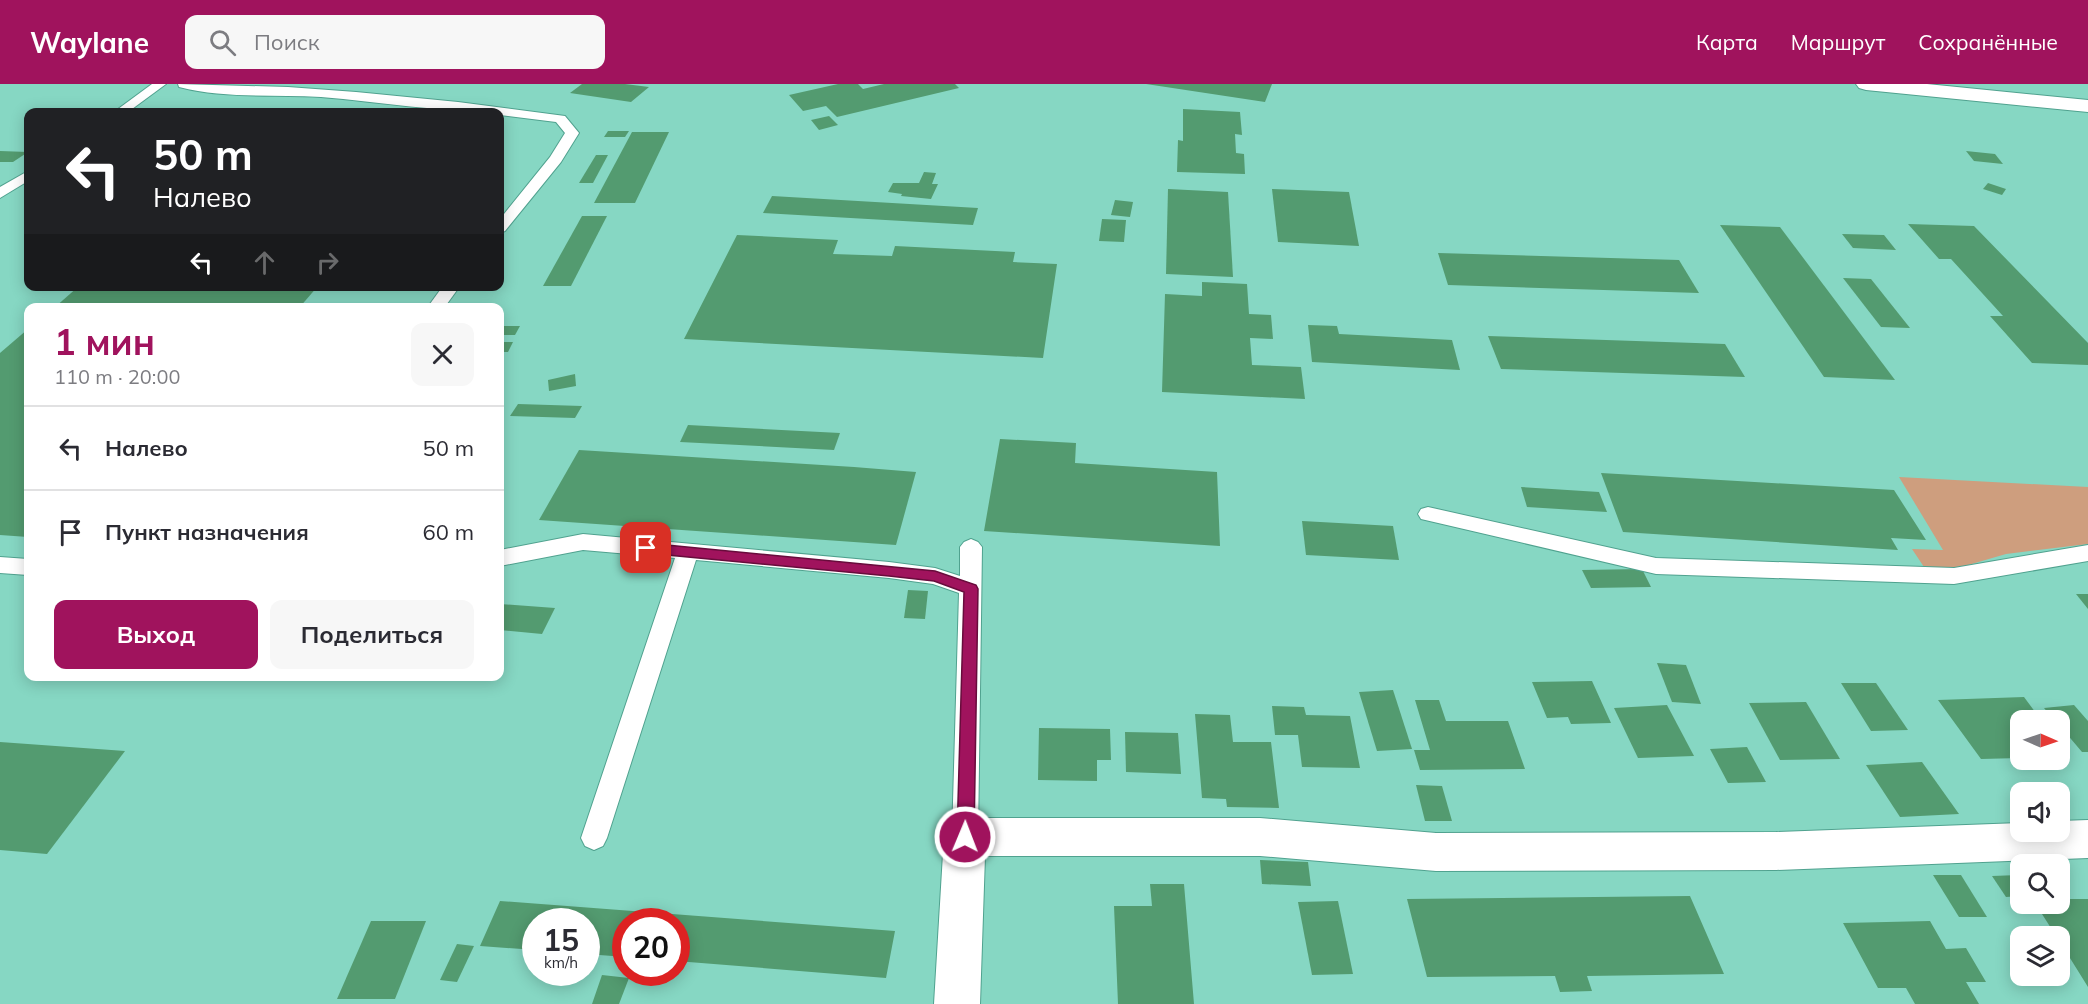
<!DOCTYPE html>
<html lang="ru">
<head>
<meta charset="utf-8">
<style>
  body { margin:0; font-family:Mulish,sans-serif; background:#f7f7f7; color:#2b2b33; height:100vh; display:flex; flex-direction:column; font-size:22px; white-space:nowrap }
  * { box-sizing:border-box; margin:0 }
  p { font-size:20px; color:#7c7c81 }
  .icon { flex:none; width:33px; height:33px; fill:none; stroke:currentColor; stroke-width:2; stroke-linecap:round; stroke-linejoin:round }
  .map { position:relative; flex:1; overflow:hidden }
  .drawer { position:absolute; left:24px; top:219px; width:480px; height:378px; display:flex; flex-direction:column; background:#fff; border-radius:12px; box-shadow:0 3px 15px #0003 }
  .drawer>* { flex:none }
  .guide { position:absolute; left:24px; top:24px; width:480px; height:183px; border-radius:12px; box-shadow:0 3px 15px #0003; background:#202124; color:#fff; overflow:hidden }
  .needle { width:39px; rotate:92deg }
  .buttons { position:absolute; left:2010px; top:626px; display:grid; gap:12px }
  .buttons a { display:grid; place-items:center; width:60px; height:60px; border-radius:12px; background:#fff; box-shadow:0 3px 15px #0003; font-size:30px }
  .speed { position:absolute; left:522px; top:824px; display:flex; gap:12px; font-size:30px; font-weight:700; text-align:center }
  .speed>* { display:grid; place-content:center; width:78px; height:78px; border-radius:50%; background:#fff; box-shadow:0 3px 15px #0003; line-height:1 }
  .speed small { font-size:15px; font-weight:400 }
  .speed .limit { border:9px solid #d22; background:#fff; color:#111 }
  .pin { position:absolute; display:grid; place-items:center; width:51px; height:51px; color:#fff; margin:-26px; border-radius:12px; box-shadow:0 3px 9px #0006 }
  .me { position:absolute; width:66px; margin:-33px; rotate:1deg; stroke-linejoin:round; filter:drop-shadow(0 0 4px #0008) }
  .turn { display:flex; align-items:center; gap:21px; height:126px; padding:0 30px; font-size:27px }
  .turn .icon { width:78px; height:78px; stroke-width:2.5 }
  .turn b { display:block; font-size:42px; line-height:51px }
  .lanes { display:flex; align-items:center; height:57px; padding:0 30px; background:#0003; justify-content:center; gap:30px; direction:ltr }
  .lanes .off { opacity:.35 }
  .round { display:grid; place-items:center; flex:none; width:63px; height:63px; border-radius:12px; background:#f7f7f7 }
  .head { display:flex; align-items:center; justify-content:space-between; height:102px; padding:0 30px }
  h1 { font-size:36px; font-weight:700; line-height:45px; color:#a0135d }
  .button { display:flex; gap:12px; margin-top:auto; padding:12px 30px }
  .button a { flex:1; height:69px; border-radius:12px; background:#a0135d; color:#fff; font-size:24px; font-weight:700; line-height:69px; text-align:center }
  .button a+a { background:#f7f7f7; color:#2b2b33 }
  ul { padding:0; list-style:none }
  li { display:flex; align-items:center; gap:18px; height:84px; padding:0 30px; border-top:2px solid #e1e1e2 }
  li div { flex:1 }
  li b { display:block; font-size:22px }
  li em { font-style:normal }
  header { display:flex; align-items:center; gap:36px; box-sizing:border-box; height:84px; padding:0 30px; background:#a0135d; color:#fff }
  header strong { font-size:28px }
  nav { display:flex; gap:33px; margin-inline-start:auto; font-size:21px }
  .search { width:420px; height:54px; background:#f7f7f7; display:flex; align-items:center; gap:15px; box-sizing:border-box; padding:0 21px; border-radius:12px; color:#7c7c81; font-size:22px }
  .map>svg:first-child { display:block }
  .green { fill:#ce9e7e }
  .building { fill:#539b70 }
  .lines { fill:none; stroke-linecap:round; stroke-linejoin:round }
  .service-casing { stroke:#50a28f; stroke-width:2 }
  .minor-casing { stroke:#50a28f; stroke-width:2 }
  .trunk-casing { stroke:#50a28f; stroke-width:2 }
  .service { fill:#fff; fill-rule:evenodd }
  .minor { fill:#fff; fill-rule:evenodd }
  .trunk { fill:#fff; fill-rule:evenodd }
  .route { fill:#a0135d; stroke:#680c3c; stroke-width:1.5 }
</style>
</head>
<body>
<header>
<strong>Waylane</strong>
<div class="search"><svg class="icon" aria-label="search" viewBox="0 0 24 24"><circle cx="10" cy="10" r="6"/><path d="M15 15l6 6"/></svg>Поиск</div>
<nav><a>Карта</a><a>Маршрут</a><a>Сохранённые</a></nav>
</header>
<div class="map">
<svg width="2088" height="920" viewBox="0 0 2088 920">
  <rect width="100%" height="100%" fill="#86d7c3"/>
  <polygon class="green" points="1899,393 2088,403 2088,460 2006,470 1951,486 1926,486 1912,465 1943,466"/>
  <g class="building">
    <polygon points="582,0 625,0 649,3 631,18 570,9"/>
    <polygon points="838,0 858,0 863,5 884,0 955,0 959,4 837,33 826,22 803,27 789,11"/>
    <polygon points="1146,0 1272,0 1265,18"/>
    <polygon points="1183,25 1240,28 1242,51 1235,50 1236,69 1244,70 1245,90 1177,88 1178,56 1183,57"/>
    <polygon points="829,32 838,41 819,46 811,36"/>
    <polygon points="608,47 629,47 625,53 604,53"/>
    <polygon points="632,48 669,48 635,119 594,119"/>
    <polygon points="0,67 28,68 13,78 0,78"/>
    <polygon points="1966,67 1995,70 2003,80 1974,77"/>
    <polygon points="596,71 608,71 593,99 579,99"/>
    <polygon points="924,88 936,89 932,100 938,100 931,115 901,112 902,110 888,108 893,99 919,99"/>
    <polygon points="1988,99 2006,105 2002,111 1983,105"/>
    <polygon points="1168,105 1228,108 1233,193 1166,190"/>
    <polygon points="1272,105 1349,108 1359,162 1278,158"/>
    <polygon points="772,112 978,124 973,141 763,129"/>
    <polygon points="1115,116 1133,118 1130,133 1111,131"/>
    <polygon points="582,132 607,132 571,202 543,202"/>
    <polygon points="1102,135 1126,136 1124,158 1099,157"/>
    <polygon points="1908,140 1974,142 2088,259 2088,281 2032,279 1990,232 2003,232 1951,175 1939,175"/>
    <polygon points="1720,141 1780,143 1895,296 1824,293"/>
    <polygon points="1842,150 1884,151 1896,166 1853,164"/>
    <polygon points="737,151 838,156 833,170 892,172 895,162 1015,168 1013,178 1057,180 1043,274 684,255"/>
    <polygon points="1438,169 1679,176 1699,209 1448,201"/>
    <polygon points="1843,194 1871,195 1910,244 1881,243"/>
    <polygon points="1202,198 1247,200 1249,230 1271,231 1273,255 1250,254 1252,281 1301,283 1305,315 1162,308 1165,210 1202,212"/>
    <polygon points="79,202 318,202 299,224 54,224"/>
    <polygon points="1308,241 1337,242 1339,250 1452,256 1460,286 1312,278"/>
    <polygon points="500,242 520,242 515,251 500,251"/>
    <polygon points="28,245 28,453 0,451 0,269"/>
    <polygon points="1488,252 1725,260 1745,293 1501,285"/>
    <polygon points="500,258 513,258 508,268 500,268"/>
    <polygon points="575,290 576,302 549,307 548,296"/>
    <polygon points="518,320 582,322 575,334 510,332"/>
    <polygon points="688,341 840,349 834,366 680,358"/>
    <polygon points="1000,355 1076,359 1075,379 1217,388 1220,462 984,447"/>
    <polygon points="579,366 854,383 916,388 896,461 539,436"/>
    <polygon points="1601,389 1894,406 1926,456 1891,454 1898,466 1623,448"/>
    <polygon points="1521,403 1599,408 1607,428 1527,423"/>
    <polygon points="1302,437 1393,442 1399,476 1306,471"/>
    <polygon points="1642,485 1651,503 1591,504 1582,486"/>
    <polygon points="908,506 928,507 925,535 904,534"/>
    <polygon points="2076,510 2088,510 2088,525"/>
    <polygon points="500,520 555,524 542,550 500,546"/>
    <polygon points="1657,579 1686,581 1701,620 1672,618"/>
    <polygon points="1592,597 1611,639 1571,640 1568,633 1547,634 1532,598"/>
    <polygon points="1841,599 1876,599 1908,646 1871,647"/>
    <polygon points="1393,606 1412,665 1377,667 1359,608"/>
    <polygon points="2024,613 2041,636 2020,636 2020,674 1981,675 1938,616"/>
    <polygon points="1415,616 1439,616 1446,637 1508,637 1525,685 1420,686 1414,666 1430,666"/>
    <polygon points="1806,618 1840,675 1780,676 1749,619"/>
    <polygon points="1667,621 1694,672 1638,674 1614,624"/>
    <polygon points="2074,621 2088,637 2088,668 2082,668 2060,642 2060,636 2054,636 2044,624"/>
    <polygon points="1272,622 1304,623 1306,631 1350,632 1360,684 1302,683 1298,651 1275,651"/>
    <polygon points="1195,630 1230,631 1233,658 1271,658 1279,724 1227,723 1226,715 1202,714"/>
    <polygon points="1039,644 1110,645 1111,676 1097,676 1097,697 1038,696"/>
    <polygon points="1125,648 1178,649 1181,690 1126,688"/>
    <polygon points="0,658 125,667 47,770 0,766"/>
    <polygon points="1747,663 1766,698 1728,699 1710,665"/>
    <polygon points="1922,678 1959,730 1900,733 1866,681"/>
    <polygon points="1416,701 1442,702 1452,737 1425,737"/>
    <polygon points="1260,776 1308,778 1311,802 1262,800"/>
    <polygon points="1933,791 1961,791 1987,833 1959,833"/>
    <polygon points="2019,791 2020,812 2006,813 1992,792"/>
    <polygon points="1150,800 1184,800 1194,920 1118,920 1114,822 1152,822"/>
    <polygon points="1690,812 1724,890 1587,892 1592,907 1560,908 1555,892 1427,893 1407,815"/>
    <polygon points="2060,815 2088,815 2088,903 2060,858 2060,852 2056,852 2035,819 2060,819"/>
    <polygon points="500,817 895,847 886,894 676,877 676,837 626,837 626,873 586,870 586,837 536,837 536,866 480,862"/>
    <polygon points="1338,817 1353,890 1312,891 1298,818"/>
    <polygon points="371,837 426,837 395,915 337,915"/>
    <polygon points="1930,837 1946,865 1966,864 1986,898 1966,898 1979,920 1915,920 1906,904 1878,904 1843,839"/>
    <polygon points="457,860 474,862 457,898 440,896"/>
    <polygon points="602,891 629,894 619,920 592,920"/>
  </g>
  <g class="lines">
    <defs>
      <g id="service">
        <polygon points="152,0 166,0 128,28 114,28"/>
        <path d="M178,0l110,3 68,5 102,10 107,14 14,17 -18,29 -56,69 -5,2v-14l50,-62 15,-24 -9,-11 -56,-7v-3c-60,0 -120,-10 -179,-15 -47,-3 -96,2 -142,-10z"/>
        <polygon points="28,87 28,97 0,114 0,103"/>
        <polygon points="443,202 460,202 444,224 427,224"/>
        <polygon points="1428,423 1656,474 1954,484 2088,461 2088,477 1954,500 1656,490 1421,435 1418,430 1421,425"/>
        <polygon points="583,450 889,478 935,484 960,492 960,463 964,458 971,455 978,458 982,463 978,753 974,761 965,765 956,761 952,753 959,509 933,500 889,494 696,476 607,754 603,762 594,766 585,762 581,754 675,474 583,466 500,482 500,466"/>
        <polygon points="0,473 28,475 28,491 0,489"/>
      </g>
      <polygon id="minor" points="965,734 1260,734 1436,749 1776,748 2020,739 2020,747 2060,747 2060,737 2088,736 2088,774 1776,786 1436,787 1260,772 985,772 980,920 934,920 944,753 950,740"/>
      <polygon id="trunk" points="1856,0 1927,0 2088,16 2088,28 1866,6 1859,4"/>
    </defs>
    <use href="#service" class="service-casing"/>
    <use href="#minor" class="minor-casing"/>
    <use href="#trunk" class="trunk-casing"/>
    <use href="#service" class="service"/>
    <use href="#minor" class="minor"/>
    <use href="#trunk" class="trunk"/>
  </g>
  <polygon class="route" points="646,459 935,487 976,501 978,505 974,753 971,758 965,761 959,758 957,753 964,508 934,497 889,492 646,469 640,464"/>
</svg>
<div class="buttons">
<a><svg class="needle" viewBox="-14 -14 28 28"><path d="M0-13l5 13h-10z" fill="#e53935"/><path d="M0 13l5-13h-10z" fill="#7c7c81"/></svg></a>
<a><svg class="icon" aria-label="sound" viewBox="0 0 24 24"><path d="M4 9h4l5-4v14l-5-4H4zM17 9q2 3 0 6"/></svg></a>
<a><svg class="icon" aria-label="search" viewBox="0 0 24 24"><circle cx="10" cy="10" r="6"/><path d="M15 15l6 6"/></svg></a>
<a><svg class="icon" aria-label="layers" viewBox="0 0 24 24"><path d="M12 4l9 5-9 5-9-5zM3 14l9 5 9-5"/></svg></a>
</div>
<div class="speed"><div>15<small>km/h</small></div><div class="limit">20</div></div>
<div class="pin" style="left:646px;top:464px;background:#d93025"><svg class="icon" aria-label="arrive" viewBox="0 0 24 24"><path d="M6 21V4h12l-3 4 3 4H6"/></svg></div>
<svg class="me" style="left:965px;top:753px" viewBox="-20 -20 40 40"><circle r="17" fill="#a0135d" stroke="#fff" stroke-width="3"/><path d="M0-11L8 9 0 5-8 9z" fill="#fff"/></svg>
<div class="guide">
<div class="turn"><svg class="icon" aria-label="left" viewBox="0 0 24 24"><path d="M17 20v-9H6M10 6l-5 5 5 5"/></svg><div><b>50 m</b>Налево</div></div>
<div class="lanes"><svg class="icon" aria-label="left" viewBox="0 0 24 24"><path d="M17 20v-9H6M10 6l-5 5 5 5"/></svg><svg class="icon off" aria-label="ahead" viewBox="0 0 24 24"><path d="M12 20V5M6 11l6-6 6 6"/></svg><svg class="icon off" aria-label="right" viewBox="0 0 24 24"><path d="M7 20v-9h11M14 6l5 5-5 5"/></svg></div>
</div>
<section class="drawer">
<div class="head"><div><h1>1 мин</h1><p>110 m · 20:00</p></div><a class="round"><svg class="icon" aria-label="close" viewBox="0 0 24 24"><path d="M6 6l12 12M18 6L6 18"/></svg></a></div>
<ul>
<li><svg class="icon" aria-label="left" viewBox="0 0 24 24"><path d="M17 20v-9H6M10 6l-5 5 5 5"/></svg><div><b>Налево</b></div><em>50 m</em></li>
<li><svg class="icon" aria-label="arrive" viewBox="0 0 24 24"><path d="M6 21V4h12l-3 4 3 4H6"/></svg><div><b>Пункт назначения</b></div><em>60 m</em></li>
</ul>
<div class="button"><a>Выход</a><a>Поделиться</a></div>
</section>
</div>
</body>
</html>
